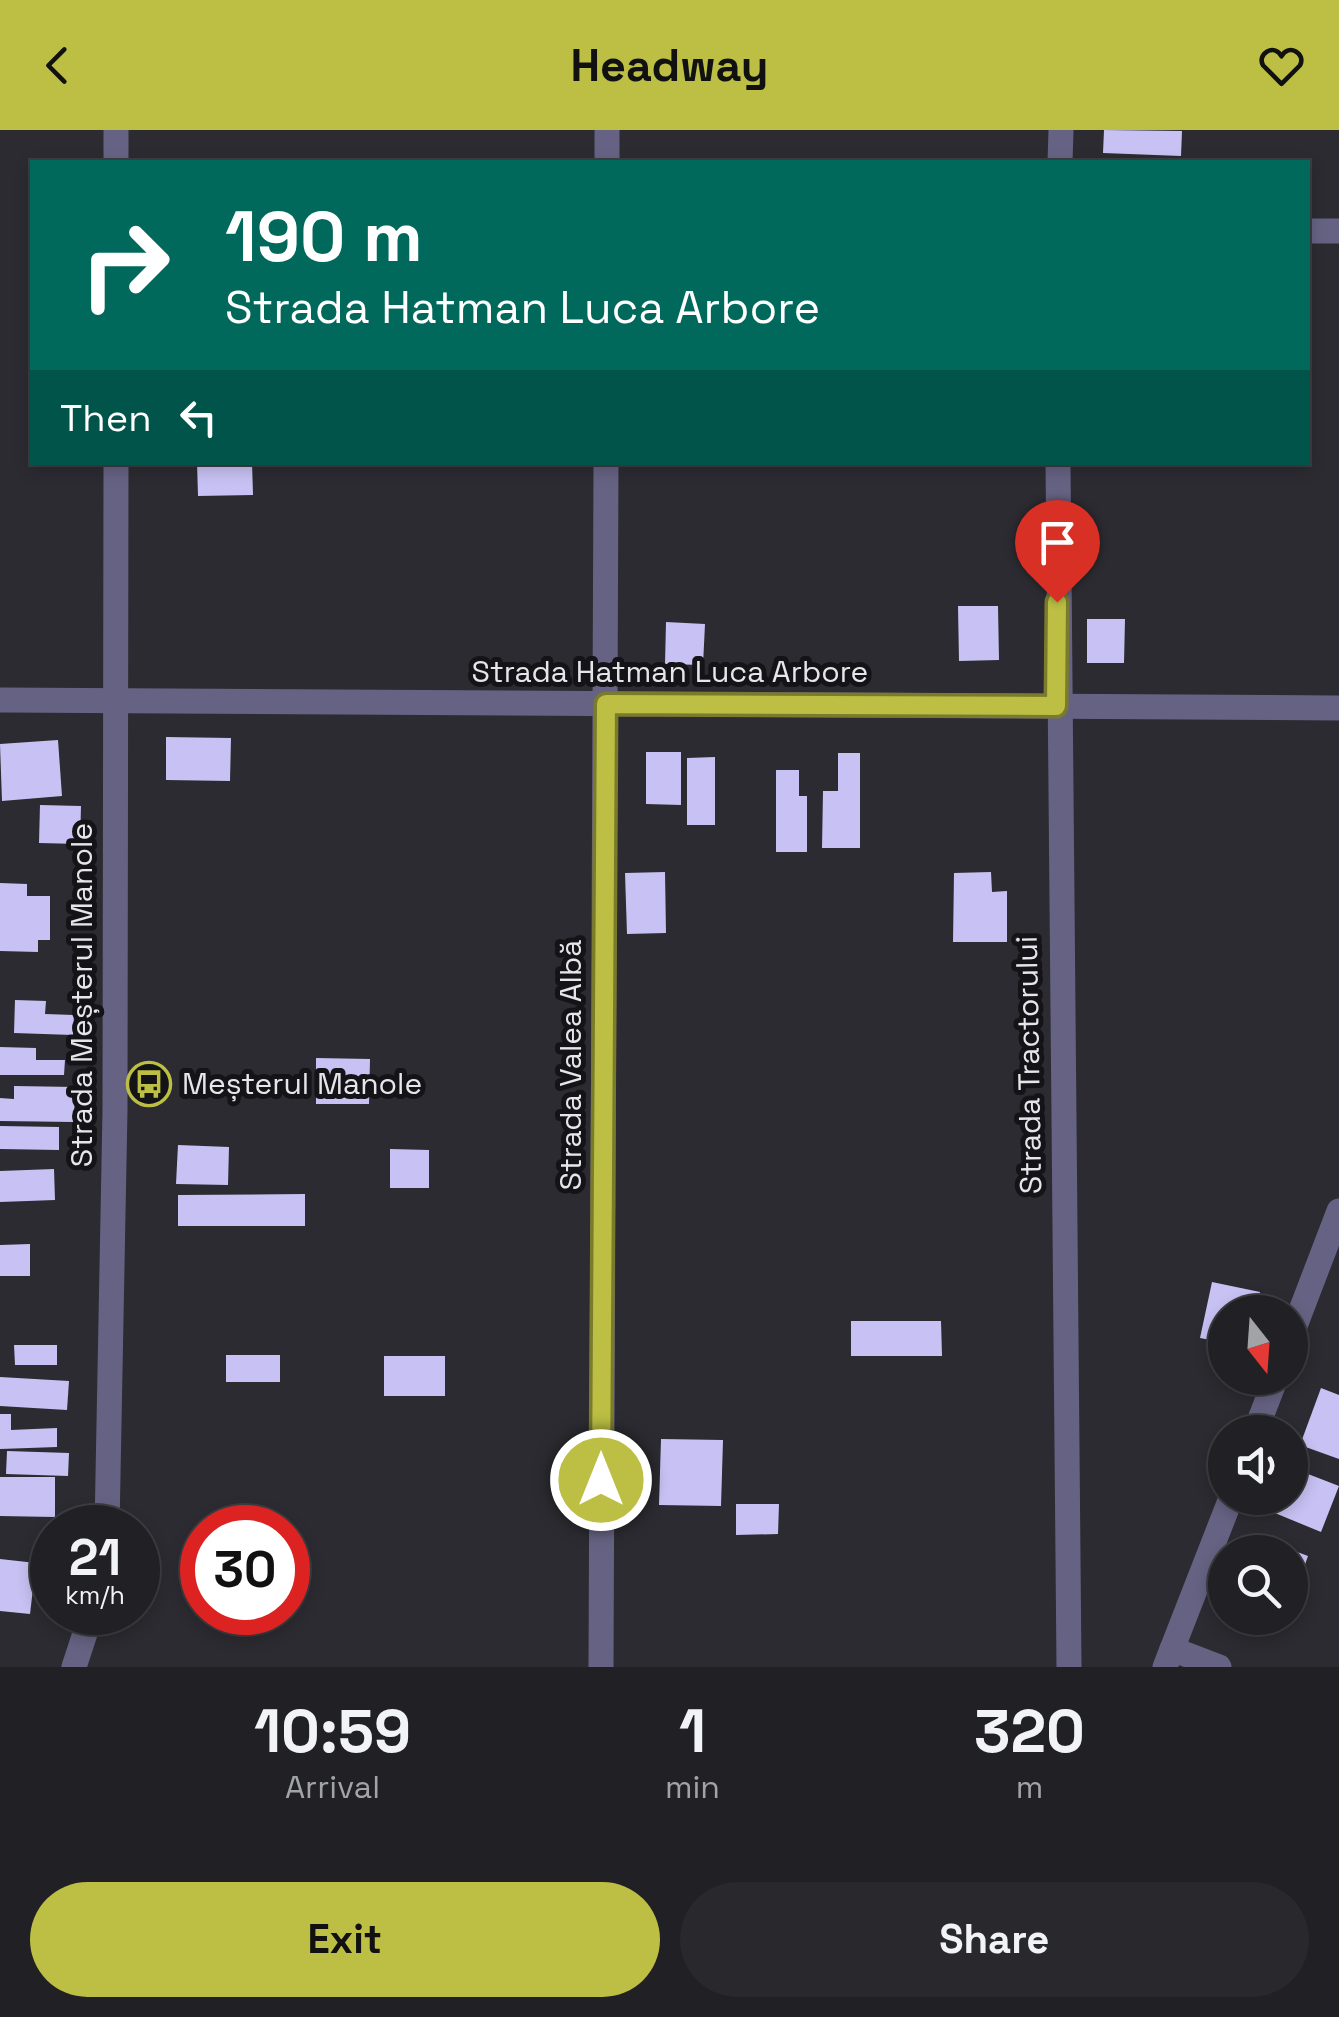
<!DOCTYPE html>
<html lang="en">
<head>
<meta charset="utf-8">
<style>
  body { margin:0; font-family:"Space Grotesk",sans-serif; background:#28282d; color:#f1f3f6; height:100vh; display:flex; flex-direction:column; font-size:38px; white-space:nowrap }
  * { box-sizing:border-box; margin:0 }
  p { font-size:32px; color:#a2a3a7 }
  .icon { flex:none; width:55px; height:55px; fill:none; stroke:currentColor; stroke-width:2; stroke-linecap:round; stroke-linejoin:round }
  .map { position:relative; height:1537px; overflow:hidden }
  .sheet { display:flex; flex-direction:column; background:#202025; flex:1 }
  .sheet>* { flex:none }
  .top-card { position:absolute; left:30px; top:30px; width:1280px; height:305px; border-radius:0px; box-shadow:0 5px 15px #0003,0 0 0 2px #3d3e42; background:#00695c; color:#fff; overflow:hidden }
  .needle { width:65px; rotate:163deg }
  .fabs { position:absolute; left:1208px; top:1165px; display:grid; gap:20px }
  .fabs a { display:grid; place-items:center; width:100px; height:100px; border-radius:50%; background:#202025; box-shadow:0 5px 15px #0003,0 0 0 2px #3d3e42; font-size:50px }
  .speed { position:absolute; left:30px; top:1375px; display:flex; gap:20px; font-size:50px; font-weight:700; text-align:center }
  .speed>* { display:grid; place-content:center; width:130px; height:130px; border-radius:50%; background:#202025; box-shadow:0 5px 15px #0003,0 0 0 2px #3d3e42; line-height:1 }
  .speed small { font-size:25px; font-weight:400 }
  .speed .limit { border:15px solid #d22; background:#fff; color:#111 }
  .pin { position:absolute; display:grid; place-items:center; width:85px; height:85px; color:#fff; margin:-102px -42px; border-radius:50% 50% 50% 0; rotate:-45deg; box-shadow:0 0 10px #0007 }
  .pin .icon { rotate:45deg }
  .me { position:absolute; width:110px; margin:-55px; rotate:0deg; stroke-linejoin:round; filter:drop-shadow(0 0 8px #0008) }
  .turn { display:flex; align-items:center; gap:35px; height:210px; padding:0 30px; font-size:45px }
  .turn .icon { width:130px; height:130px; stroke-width:2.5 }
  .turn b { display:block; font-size:70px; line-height:85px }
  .then { display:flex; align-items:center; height:95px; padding:0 30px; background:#0003; gap:20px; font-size:38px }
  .eta { display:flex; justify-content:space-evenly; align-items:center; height:170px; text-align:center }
  .eta b { font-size:60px; font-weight:700; line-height:70px }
  .button { display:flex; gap:20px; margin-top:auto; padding:20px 30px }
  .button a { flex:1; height:115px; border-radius:60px; background:#bcbf43; color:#111; font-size:40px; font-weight:700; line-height:115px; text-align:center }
  .button a+a { background:#28282d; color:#f1f3f6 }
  header { display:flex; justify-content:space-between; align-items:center; height:130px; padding:0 30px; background:#bcbf43; color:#111; font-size:45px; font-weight:700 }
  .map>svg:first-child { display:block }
  .building { fill:#c8c2f4 }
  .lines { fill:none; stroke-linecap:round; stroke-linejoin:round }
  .minor { stroke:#666283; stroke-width:25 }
  .tertiary { stroke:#666283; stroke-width:25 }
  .route-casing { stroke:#7a7c2c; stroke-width:25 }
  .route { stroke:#bcbf43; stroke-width:18 }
  .labels { text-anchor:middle; stroke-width:10; stroke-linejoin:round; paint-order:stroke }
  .street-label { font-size:30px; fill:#e6e5ea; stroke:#141317 }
  .poi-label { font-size:30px; fill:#e6e5ea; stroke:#141317; text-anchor:start }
</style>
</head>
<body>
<header><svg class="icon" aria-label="back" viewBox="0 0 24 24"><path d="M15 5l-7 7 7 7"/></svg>Headway<svg class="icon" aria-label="heart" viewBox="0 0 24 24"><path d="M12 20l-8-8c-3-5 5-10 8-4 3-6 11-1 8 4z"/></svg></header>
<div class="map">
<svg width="1339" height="1537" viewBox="0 0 1339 1537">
  <rect width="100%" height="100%" fill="#2b2b31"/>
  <g class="building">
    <polygon points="1104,0 1182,1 1181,26 1103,23"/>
    <polygon points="197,332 252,332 253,365 198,366"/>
    <polygon points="958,476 998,476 999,530 959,531"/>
    <polygon points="1087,489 1125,489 1124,533 1087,533"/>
    <polygon points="666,492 705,494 703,535 665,534"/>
    <polygon points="166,607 231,608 230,651 166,650"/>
    <polygon points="58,610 62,666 2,671 0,614"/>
    <polygon points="646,622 681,622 681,675 646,674"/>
    <polygon points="838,623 860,623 860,718 822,718 823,661 838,661"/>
    <polygon points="715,627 715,695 687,695 687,628"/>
    <polygon points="776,640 799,640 799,666 807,666 807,722 776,722"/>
    <polygon points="40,675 81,676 80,714 39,713"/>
    <polygon points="665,742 666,803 627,804 625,743"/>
    <polygon points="991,742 992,762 1007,761 1007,812 953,812 954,743"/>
    <polygon points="0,753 27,754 27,766 50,766 50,810 38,810 38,822 0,821"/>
    <polygon points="15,870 46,871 45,884 74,885 73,905 14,903"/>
    <polygon points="0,917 36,918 36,930 65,930 64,945 0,945"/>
    <polygon points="316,928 370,929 369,974 316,974"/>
    <polygon points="14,956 75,957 74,992 0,991 0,968 14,969"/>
    <polygon points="0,996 59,997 59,1020 0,1019"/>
    <polygon points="178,1015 229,1017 228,1055 176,1054"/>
    <polygon points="390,1019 429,1020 429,1058 390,1058"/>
    <polygon points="54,1039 55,1070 0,1072 0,1041"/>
    <polygon points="305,1064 305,1096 178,1096 178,1065"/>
    <polygon points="30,1114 30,1146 0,1146 0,1115"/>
    <polygon points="1212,1152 1260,1162 1256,1182 1225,1182 1225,1213 1200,1208"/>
    <polygon points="851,1191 941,1191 942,1226 851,1226"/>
    <polygon points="14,1215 57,1215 57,1235 15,1235"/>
    <rect x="226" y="1225" width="54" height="27"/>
    <rect x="384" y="1226" width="61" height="40"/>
    <polygon points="0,1247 69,1251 67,1280 0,1276"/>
    <polygon points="1321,1258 1339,1265 1339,1329 1300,1315"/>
    <polygon points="0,1284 11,1284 11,1300 57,1298 57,1317 0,1319"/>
    <polygon points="661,1309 723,1310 721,1376 659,1375"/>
    <polygon points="7,1321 69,1323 68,1346 6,1344"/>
    <polygon points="1290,1337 1339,1356 1321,1402 1270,1381 1275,1368 1290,1368"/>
    <polygon points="0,1347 55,1347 55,1387 0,1386"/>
    <polygon points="736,1374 779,1374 778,1404 736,1405"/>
    <polygon points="1260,1408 1308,1426 1301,1446 1295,1444 1290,1456 1290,1422 1248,1422"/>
    <polygon points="0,1429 36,1433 30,1484 0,1481"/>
  </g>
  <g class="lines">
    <g class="minor">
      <polyline points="116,0 116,32"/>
      <polyline points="607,32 607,0"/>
      <polyline points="1060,32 1061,0"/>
      <polyline points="1308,101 1339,101"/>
      <polyline points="1058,332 1069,1537"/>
      <polyline points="1290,1209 1339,1081"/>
      <polyline points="1255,1302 1276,1248"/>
      <polyline points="107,1398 115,980 116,332"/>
      <polyline points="1172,1519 1219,1537"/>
      <polyline points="74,1537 92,1482"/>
      <polyline points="601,1537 606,332"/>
      <polyline points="1165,1537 1231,1368"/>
    </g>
    <polyline class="tertiary" points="0,570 1339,578"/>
  </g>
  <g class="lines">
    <defs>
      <polyline id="route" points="601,1350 606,574 1056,576 1057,472"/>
    </defs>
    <use href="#route" class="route-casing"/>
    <use href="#route" class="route"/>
  </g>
  <defs>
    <symbol id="bus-ring" viewBox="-11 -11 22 22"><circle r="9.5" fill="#141317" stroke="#bcbf43" stroke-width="1.5"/><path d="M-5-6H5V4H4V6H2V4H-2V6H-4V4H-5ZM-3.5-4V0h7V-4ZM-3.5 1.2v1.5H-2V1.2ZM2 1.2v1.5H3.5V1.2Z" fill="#bcbf43"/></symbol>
  </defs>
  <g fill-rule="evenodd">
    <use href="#bus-ring" x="124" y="929" width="50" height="50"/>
  </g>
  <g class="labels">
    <g class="street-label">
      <text x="670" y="552">Strada Hatman Luca Arbore</text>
      <text transform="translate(82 865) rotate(-90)" y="10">Strada Meșterul Manole</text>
      <text transform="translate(571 935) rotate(-90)" y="10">Strada Valea Albă</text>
      <text transform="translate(1029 935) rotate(-91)" y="10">Strada Tractorului</text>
    </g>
    <g class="poi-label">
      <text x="182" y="964">Meșterul Manole</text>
    </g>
  </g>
</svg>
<div class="fabs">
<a><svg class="needle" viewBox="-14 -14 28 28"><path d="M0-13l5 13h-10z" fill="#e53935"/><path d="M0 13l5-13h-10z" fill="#a2a3a7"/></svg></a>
<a><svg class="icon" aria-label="sound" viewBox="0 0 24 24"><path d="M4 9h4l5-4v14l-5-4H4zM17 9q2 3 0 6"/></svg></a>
<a><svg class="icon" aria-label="search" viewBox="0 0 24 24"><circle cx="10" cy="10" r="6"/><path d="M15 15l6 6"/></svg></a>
</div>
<div class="speed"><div>21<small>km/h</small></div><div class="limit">30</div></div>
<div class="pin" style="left:1057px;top:472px;background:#d93025"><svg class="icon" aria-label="arrive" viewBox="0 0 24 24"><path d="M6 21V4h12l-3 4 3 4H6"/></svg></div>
<svg class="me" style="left:601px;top:1350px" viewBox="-20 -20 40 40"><circle r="17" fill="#bcbf43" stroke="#fff" stroke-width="3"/><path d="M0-11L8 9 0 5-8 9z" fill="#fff"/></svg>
<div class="top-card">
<div class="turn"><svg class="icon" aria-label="right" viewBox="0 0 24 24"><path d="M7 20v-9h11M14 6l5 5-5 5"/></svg><div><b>190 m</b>Strada Hatman Luca Arbore</div></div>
<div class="then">Then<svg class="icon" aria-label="left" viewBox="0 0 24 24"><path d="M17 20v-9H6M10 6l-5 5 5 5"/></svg></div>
</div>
</div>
<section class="sheet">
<div class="eta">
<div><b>10:59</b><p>Arrival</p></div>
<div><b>1</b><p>min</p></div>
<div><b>320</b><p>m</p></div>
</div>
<div class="button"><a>Exit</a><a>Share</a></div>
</section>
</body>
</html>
